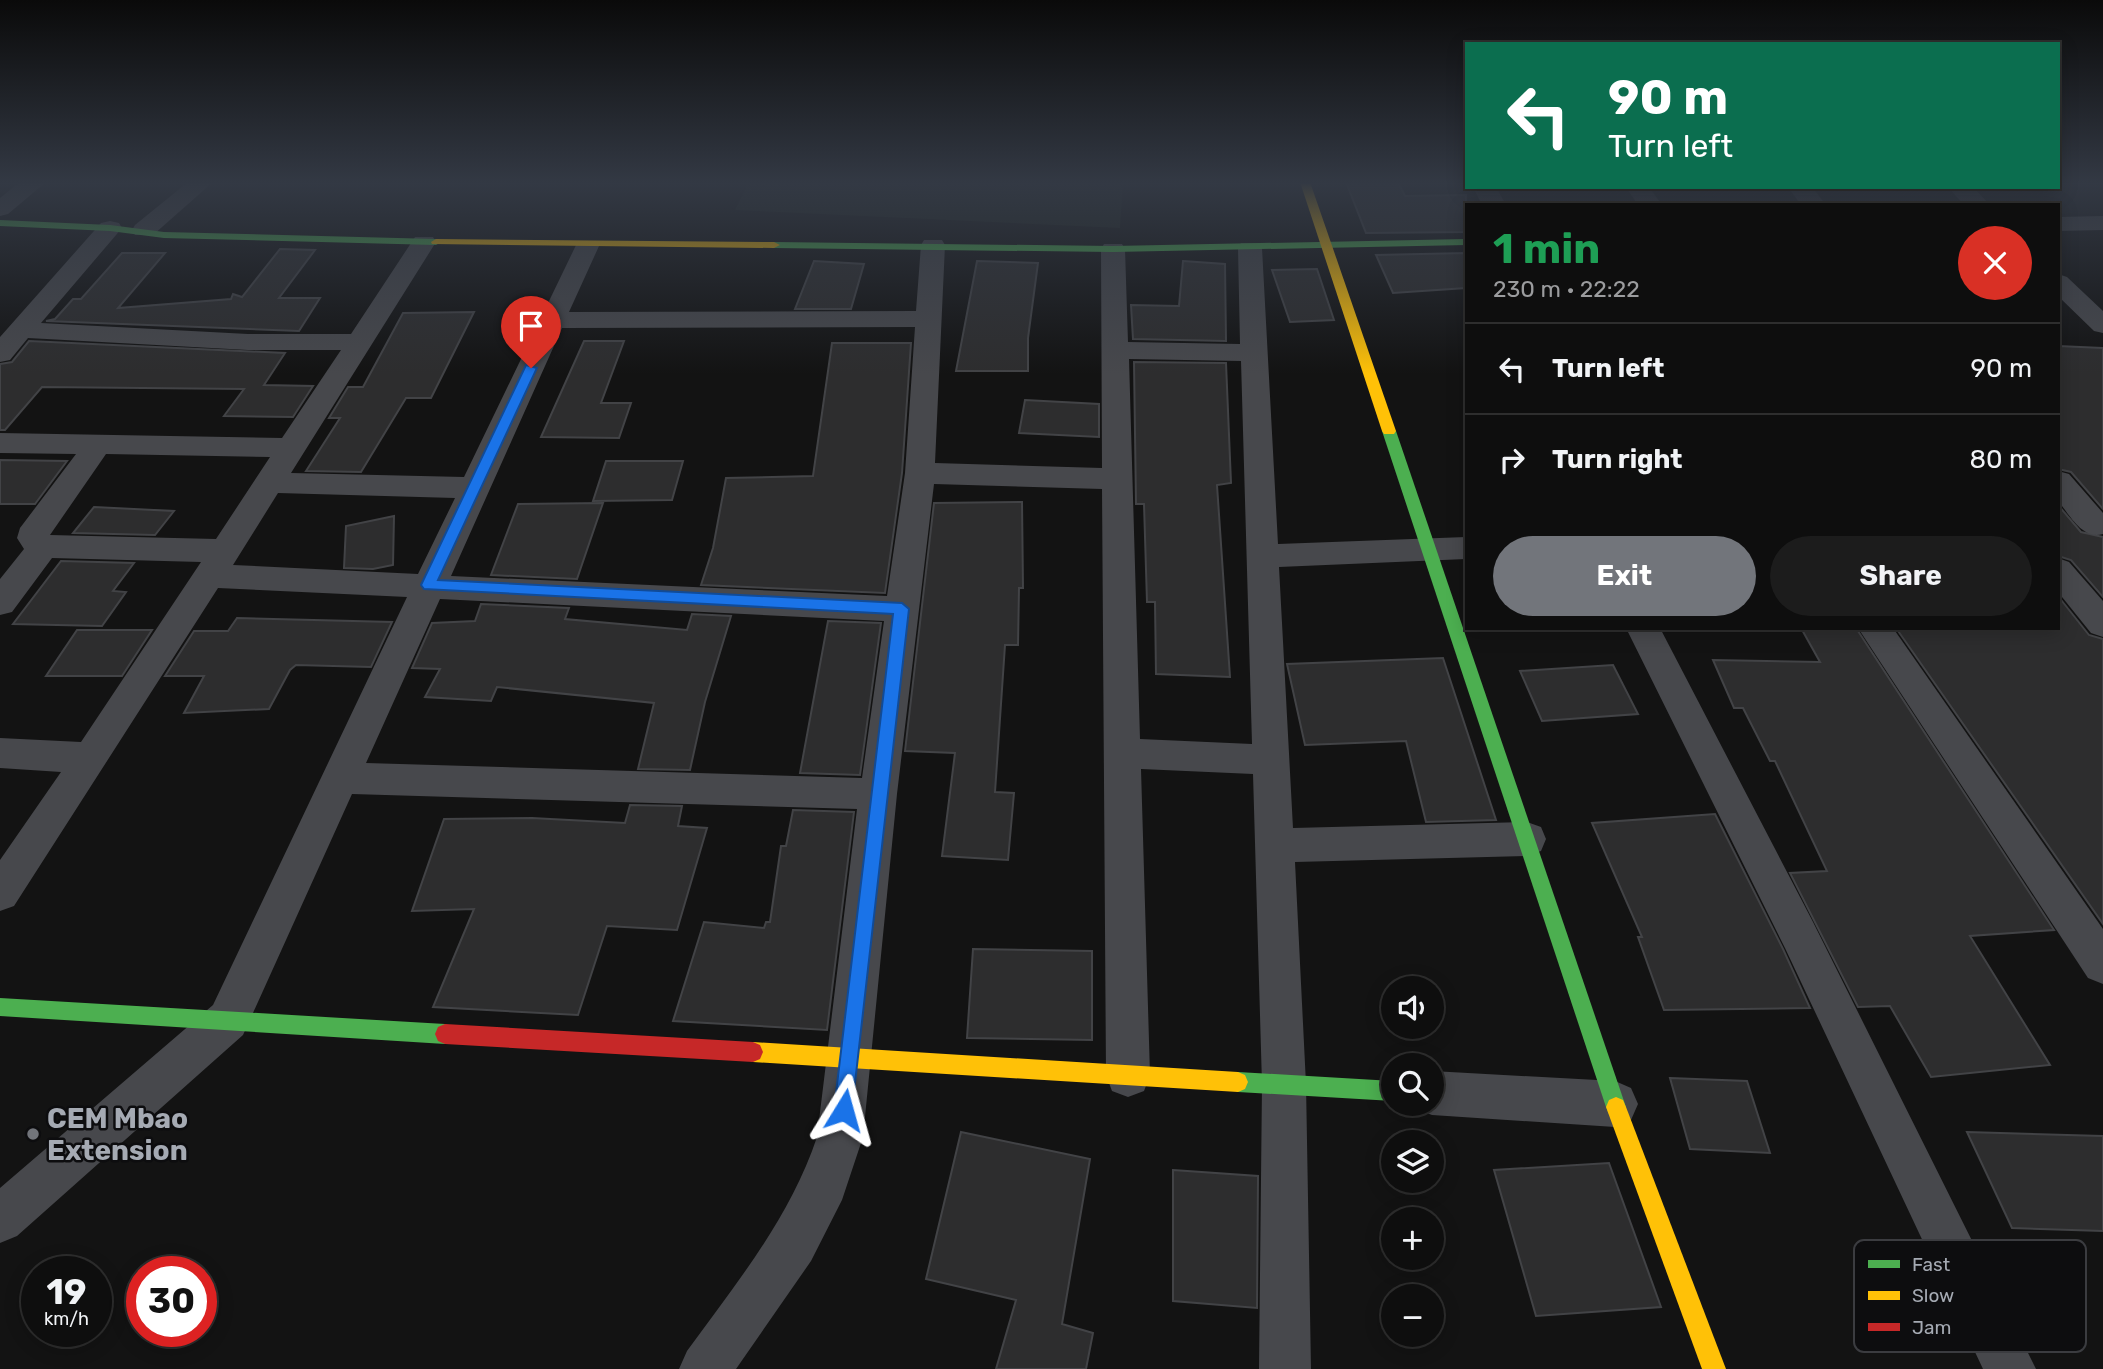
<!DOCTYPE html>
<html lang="en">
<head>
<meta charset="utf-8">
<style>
  body { margin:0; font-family:Rubik,sans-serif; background:#1c1c1c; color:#f1f3f6; height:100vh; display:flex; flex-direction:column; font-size:26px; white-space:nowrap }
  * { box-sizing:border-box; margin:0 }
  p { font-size:23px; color:#9b9c9e }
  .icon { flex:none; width:38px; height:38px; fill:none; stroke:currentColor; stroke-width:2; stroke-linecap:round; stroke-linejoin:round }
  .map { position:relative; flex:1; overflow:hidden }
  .side { position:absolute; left:1465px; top:203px; width:595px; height:427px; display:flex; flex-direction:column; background:#0e0e0e; border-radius:0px; box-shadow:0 4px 18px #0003,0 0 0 2px #2e2e2e }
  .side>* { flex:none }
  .hud { position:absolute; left:1465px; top:42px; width:595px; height:147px; border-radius:0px; box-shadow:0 4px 18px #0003,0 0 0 2px #2e2e2e; background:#0b6e4f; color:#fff; overflow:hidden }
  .buttons { position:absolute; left:1381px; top:976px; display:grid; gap:14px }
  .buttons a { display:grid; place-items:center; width:63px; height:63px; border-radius:50%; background:#0e0e0e; box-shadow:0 4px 18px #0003,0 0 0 2px #2e2e2e; font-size:35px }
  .speed { position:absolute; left:21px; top:1256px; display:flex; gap:14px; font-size:35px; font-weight:700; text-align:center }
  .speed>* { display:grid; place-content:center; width:91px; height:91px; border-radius:50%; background:#0e0e0e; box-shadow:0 4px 18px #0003,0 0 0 2px #2e2e2e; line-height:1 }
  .speed small { font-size:18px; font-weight:400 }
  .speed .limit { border:10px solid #d22; background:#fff; color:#111 }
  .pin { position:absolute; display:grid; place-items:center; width:60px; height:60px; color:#fff; margin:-72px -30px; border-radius:50% 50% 50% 0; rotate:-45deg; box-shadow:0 0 7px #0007 }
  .pin .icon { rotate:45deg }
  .me { position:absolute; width:77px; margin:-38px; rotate:8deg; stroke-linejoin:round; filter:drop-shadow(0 0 5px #0008) }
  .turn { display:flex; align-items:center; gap:24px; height:147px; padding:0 28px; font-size:32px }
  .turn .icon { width:91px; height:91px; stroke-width:2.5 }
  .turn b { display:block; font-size:49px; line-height:60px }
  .round { display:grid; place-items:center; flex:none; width:74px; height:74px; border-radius:37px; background:#1c1c1c }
  .summary { display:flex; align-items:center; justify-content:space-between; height:119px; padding:0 28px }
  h1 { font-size:42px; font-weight:700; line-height:52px; color:#1e9e55 }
  .primary-button { display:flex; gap:14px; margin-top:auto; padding:14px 28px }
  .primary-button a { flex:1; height:80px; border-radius:42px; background:#72757b; color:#fff; font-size:28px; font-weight:700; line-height:80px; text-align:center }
  .primary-button a+a { background:#1c1c1c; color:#f1f3f6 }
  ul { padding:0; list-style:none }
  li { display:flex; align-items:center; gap:21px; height:91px; padding:0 28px; border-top:2px solid #2e2e2e }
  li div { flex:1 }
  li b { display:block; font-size:26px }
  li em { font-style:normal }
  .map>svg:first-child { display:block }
  .green { fill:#1d231e }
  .building { fill:#2d2d2e; stroke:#424346; stroke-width:2 }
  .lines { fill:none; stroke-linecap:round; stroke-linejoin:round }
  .street { fill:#47484c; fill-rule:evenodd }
  .fast { fill:#4caf50; fill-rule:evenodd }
  .slow { fill:#ffc107; fill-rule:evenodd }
  .jam { fill:#c62828; fill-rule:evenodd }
  .route { fill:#1a73e8; stroke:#114b97; stroke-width:2 }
  .poi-dot { fill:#72757b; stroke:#0d0d0f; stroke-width:2.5 }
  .labels { text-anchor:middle; stroke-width:5; stroke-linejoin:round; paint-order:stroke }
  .near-poi-label { font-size:28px; font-weight:bold; fill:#a5aab3; stroke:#0d0d0f; text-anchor:start }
  .key { fill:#0d0d0f; stroke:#3b3c40; stroke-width:2 }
  .key-label { font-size:19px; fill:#a5aab3 }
</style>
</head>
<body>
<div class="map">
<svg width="2103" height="1369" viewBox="0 0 2103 1369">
  <rect width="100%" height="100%" fill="#131313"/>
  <polygon class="green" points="749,182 1123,182 1120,228 735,210"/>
  <g class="building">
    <polygon points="1346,182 1398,182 1405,196 1466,195 1466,232 1366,233"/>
    <polygon points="280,249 315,250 279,298 320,298 299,331 46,321 55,319 73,299 81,299 122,253 165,253 118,308 231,299 233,294 242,297"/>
    <polygon points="1466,253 1466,288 1393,293 1376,255"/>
    <polygon points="814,261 864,264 851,309 795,309"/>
    <polygon points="977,261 1038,263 1028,338 1028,371 956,371"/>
    <polygon points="1183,261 1225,264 1226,341 1133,339 1131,305 1179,306"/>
    <polygon points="1317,269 1334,320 1290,322 1272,270"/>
    <polygon points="474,312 431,398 406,398 361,472 306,471 340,418 329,418 348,387 363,387 403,313"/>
    <polygon points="29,341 285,353 264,385 313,386 293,417 224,416 244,389 42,387 5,430 0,430 0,364 12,362"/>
    <polygon points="584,341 624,341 601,403 631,403 619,438 541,437"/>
    <polygon points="832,343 911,343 902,473 885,593 701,585 713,548 726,478 813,476"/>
    <polygon points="2058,346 2103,348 2103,509 2071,472 2058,469"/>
    <polygon points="1134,362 1226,363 1231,483 1217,485 1230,677 1156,674 1155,602 1147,602 1144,504 1136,504"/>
    <polygon points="1025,400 1099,404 1099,437 1019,433"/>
    <polygon points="0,460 67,461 35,504 0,504"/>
    <polygon points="606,461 683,461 672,500 593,501"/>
    <polygon points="1022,502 1023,588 1019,588 1018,645 1005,645 995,792 1014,793 1008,860 942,856 955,753 905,751 934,503"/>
    <polygon points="603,503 577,579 491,575 518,504"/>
    <polygon points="2058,505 2081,532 2103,537 2103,597 2071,560 2058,556"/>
    <polygon points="94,507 174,511 155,535 73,533"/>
    <polygon points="394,516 393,565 373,569 344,568 346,526"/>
    <polygon points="61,561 134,563 113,591 126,592 102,626 13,624"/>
    <polygon points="2058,596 2089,635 2103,639 2103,924 1896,628 2058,628"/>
    <polygon points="481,604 569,608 565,619 687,630 692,614 731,616 705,702 690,770 638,769 654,703 497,687 491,701 425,697 440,669 412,668 432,623 475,621"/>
    <polygon points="237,618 392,622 371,667 296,665 290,670 269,709 184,713 204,676 165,676 194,631 228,631"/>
    <polygon points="828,621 881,623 860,775 800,773"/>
    <polygon points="1801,628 1856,628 2054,930 1970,936 2050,1065 1931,1077 1890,1006 1858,1007 1790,873 1827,871 1775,761 1770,761 1743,708 1734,708 1713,660 1820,662"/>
    <polygon points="77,630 152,630 122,676 46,676"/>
    <polygon points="1443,658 1496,820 1426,822 1406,741 1305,745 1287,664"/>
    <polygon points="1613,665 1638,714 1542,721 1520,671"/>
    <polygon points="630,805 682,806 678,826 707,828 677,930 607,926 578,1015 433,1007 474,909 412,911 444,819 532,818 625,823"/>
    <polygon points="793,810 854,812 827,1030 673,1021 704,922 764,928 766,922 770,922 781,846 786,846"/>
    <polygon points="1715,814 1783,949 1810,1008 1664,1010 1638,937 1642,937 1592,823"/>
    <polygon points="973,949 1092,951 1092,1040 967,1038"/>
    <polygon points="1670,1078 1747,1081 1770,1153 1690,1149"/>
    <polygon points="961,1132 1090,1159 1062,1324 1093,1333 1086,1369 996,1369 1016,1300 926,1279"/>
    <polygon points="1967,1132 2103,1136 2103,1231 2012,1228"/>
    <polygon points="1609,1163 1661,1307 1536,1316 1494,1170"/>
    <polygon points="1173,1170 1258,1176 1257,1308 1173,1301"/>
  </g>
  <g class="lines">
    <g class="street">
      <polygon points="20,182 46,182 8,214 0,216 0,198"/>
      <polygon points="188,182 213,182 153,235 135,235 132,230 135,225"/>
      <polygon points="1473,187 1496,187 1506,205 1482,205"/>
      <polygon points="1626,187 1649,187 1662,205 1638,205"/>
      <polygon points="1788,187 1812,187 1826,205 1801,205"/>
      <polygon points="1948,187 1973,187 1990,205 1964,205"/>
      <polygon points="2103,216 2103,230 2058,231 2058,217"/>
      <path d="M110,221l9,2 3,5 -81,95 207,11h103l64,-97h18l3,5 -145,231 173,4 114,-236h18l3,5 -30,66 347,-1 5,-66 3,-5h18l3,5 -10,218 167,5 -1,-219 3,-5h18l3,5 3,93 112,2 -2,-96 3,-5h18l3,5 16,296 188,-7v22l-187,8 14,261 234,-6 14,5 5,12 -5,12 -14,5 -232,6 11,222 5,285h-52l3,-285 -9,-310 -112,-5 9,306 -6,16 -16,6 -16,-6 -6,-16 -4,-586 -168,-5 -37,310 -34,343 -21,63 -31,61 -75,108h-57l8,-18c50,-69 103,-133 130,-214l40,-328 -505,-15 -109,241 -226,201 -17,7v-55l213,-183 194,-408 -189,-9 -204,318 -14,5v-51l61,-88 -61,-4v-30l81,4 120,-180 -149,-4 -40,54 -12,3v-36l24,-30 -7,-11 3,-10 56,-74 -76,-1v-20l282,5 59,-88h-93l-220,-12 -18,22 -10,2v-25l101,-114zM915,327l-10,146 -18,123 -436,-20 111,-248zM1129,359l112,2 11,383 -112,-5zM106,454l164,3 -54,82 -166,-4zM278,493l177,5 -37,76 -185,-9zM440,599l444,22 -22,157 -496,-15z"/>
      <polygon points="2058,274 2067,277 2103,311 2103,333 2094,331 2058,296"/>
      <path d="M2058,471l11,3 34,39v21c-21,6 -33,-19 -45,-33z"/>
      <polygon points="2058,558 2069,562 2103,601 2103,637 2091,633 2058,592"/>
      <polygon points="1626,628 1660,628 1813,922 2036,1369 1983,1369 1785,948"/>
      <polygon points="1858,628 1893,628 2103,929 2103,984 2088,978"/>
      <polygon points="1432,1071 1615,1081 1631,1088 1638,1104 1631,1120 1615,1127 1432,1115 1416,1109 1414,1104 1432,1104"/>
    </g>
    <g class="fast">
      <polygon points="0,220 110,225 164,232 436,239 441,242 436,245 164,238 110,231 0,226"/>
      <polygon points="1466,239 1466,245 1113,252 774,248 768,245 774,242 1113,246"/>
      <polygon points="1389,427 1396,431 1626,1107 1623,1114 1616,1117 1609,1114 1606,1107 1382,431"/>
      <polygon points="0,998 445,1024 452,1027 455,1034 452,1041 445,1044 0,1016"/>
      <polygon points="1238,1072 1393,1081 1393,1101 1238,1092 1231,1089 1228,1082 1231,1075"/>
    </g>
    <g class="slow">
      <polygon points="1300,182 1310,182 1396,431 1394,434 1384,434 1382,431"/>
      <polygon points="436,239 774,242 780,245 774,248 432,244 431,242"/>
      <polygon points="753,1042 1238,1072 1245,1075 1248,1082 1245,1089 1238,1092 753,1062 746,1059 743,1052 746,1045"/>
      <polygon points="1616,1097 1623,1100 1626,1107 1726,1369 1702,1369 1606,1107 1609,1100"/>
    </g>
    <polygon class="jam" points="445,1024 753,1042 760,1045 763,1052 760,1059 753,1062 445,1044 438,1041 435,1034 438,1027"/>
  </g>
  <linearGradient id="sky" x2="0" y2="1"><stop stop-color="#0a0a0a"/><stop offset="0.49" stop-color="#333944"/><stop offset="1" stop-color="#333944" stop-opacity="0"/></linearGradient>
  <rect width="2103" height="374" fill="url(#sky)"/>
  <polygon class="route" points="526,365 537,368 438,580 902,603 909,609 851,1118 844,1121 837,1118 834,1110 893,614 424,589 421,585"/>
  <circle class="poi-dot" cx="33" cy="1134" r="7"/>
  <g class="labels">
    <g class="near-poi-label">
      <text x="47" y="1128">CEM Mbao<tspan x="47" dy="32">Extension</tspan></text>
    </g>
  </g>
  <rect x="1854" y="1240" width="232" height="112" rx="10" class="key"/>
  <rect x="1868" y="1260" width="32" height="8" fill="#4caf50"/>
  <rect x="1868" y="1291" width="32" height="9" fill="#ffc107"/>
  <rect x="1868" y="1323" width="32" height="8" fill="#c62828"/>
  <g class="key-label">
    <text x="1912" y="1271">Fast</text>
    <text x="1912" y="1302">Slow</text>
    <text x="1912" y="1334">Jam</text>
  </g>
</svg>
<div class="buttons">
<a><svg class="icon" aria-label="sound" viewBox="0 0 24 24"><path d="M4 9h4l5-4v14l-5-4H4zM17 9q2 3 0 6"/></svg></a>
<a><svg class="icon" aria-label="search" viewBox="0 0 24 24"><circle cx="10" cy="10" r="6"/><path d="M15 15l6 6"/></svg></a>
<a><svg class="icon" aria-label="layers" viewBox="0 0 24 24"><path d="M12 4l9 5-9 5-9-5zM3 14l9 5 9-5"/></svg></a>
<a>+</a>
<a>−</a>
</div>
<div class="speed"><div>19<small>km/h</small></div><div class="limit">30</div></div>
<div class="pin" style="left:531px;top:368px;background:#d93025"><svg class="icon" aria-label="arrive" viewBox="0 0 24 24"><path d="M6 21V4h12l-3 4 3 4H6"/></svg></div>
<svg class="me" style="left:844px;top:1110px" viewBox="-20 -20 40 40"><path d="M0-17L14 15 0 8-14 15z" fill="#1a73e8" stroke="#fff" stroke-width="4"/></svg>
<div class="hud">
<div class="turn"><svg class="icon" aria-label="left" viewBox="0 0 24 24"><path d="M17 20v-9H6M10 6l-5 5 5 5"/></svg><div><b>90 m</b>Turn left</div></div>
</div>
<section class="side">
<div class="summary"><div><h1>1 min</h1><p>230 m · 22:22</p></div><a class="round" style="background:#d93025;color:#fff"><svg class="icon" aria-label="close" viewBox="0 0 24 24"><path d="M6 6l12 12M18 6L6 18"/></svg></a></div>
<ul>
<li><svg class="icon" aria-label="left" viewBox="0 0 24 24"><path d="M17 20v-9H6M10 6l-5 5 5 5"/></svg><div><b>Turn left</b></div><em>90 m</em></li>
<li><svg class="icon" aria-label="right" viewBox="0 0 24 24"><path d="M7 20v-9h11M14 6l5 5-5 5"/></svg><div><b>Turn right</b></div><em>80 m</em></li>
</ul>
<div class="primary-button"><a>Exit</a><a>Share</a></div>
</section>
</div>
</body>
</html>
